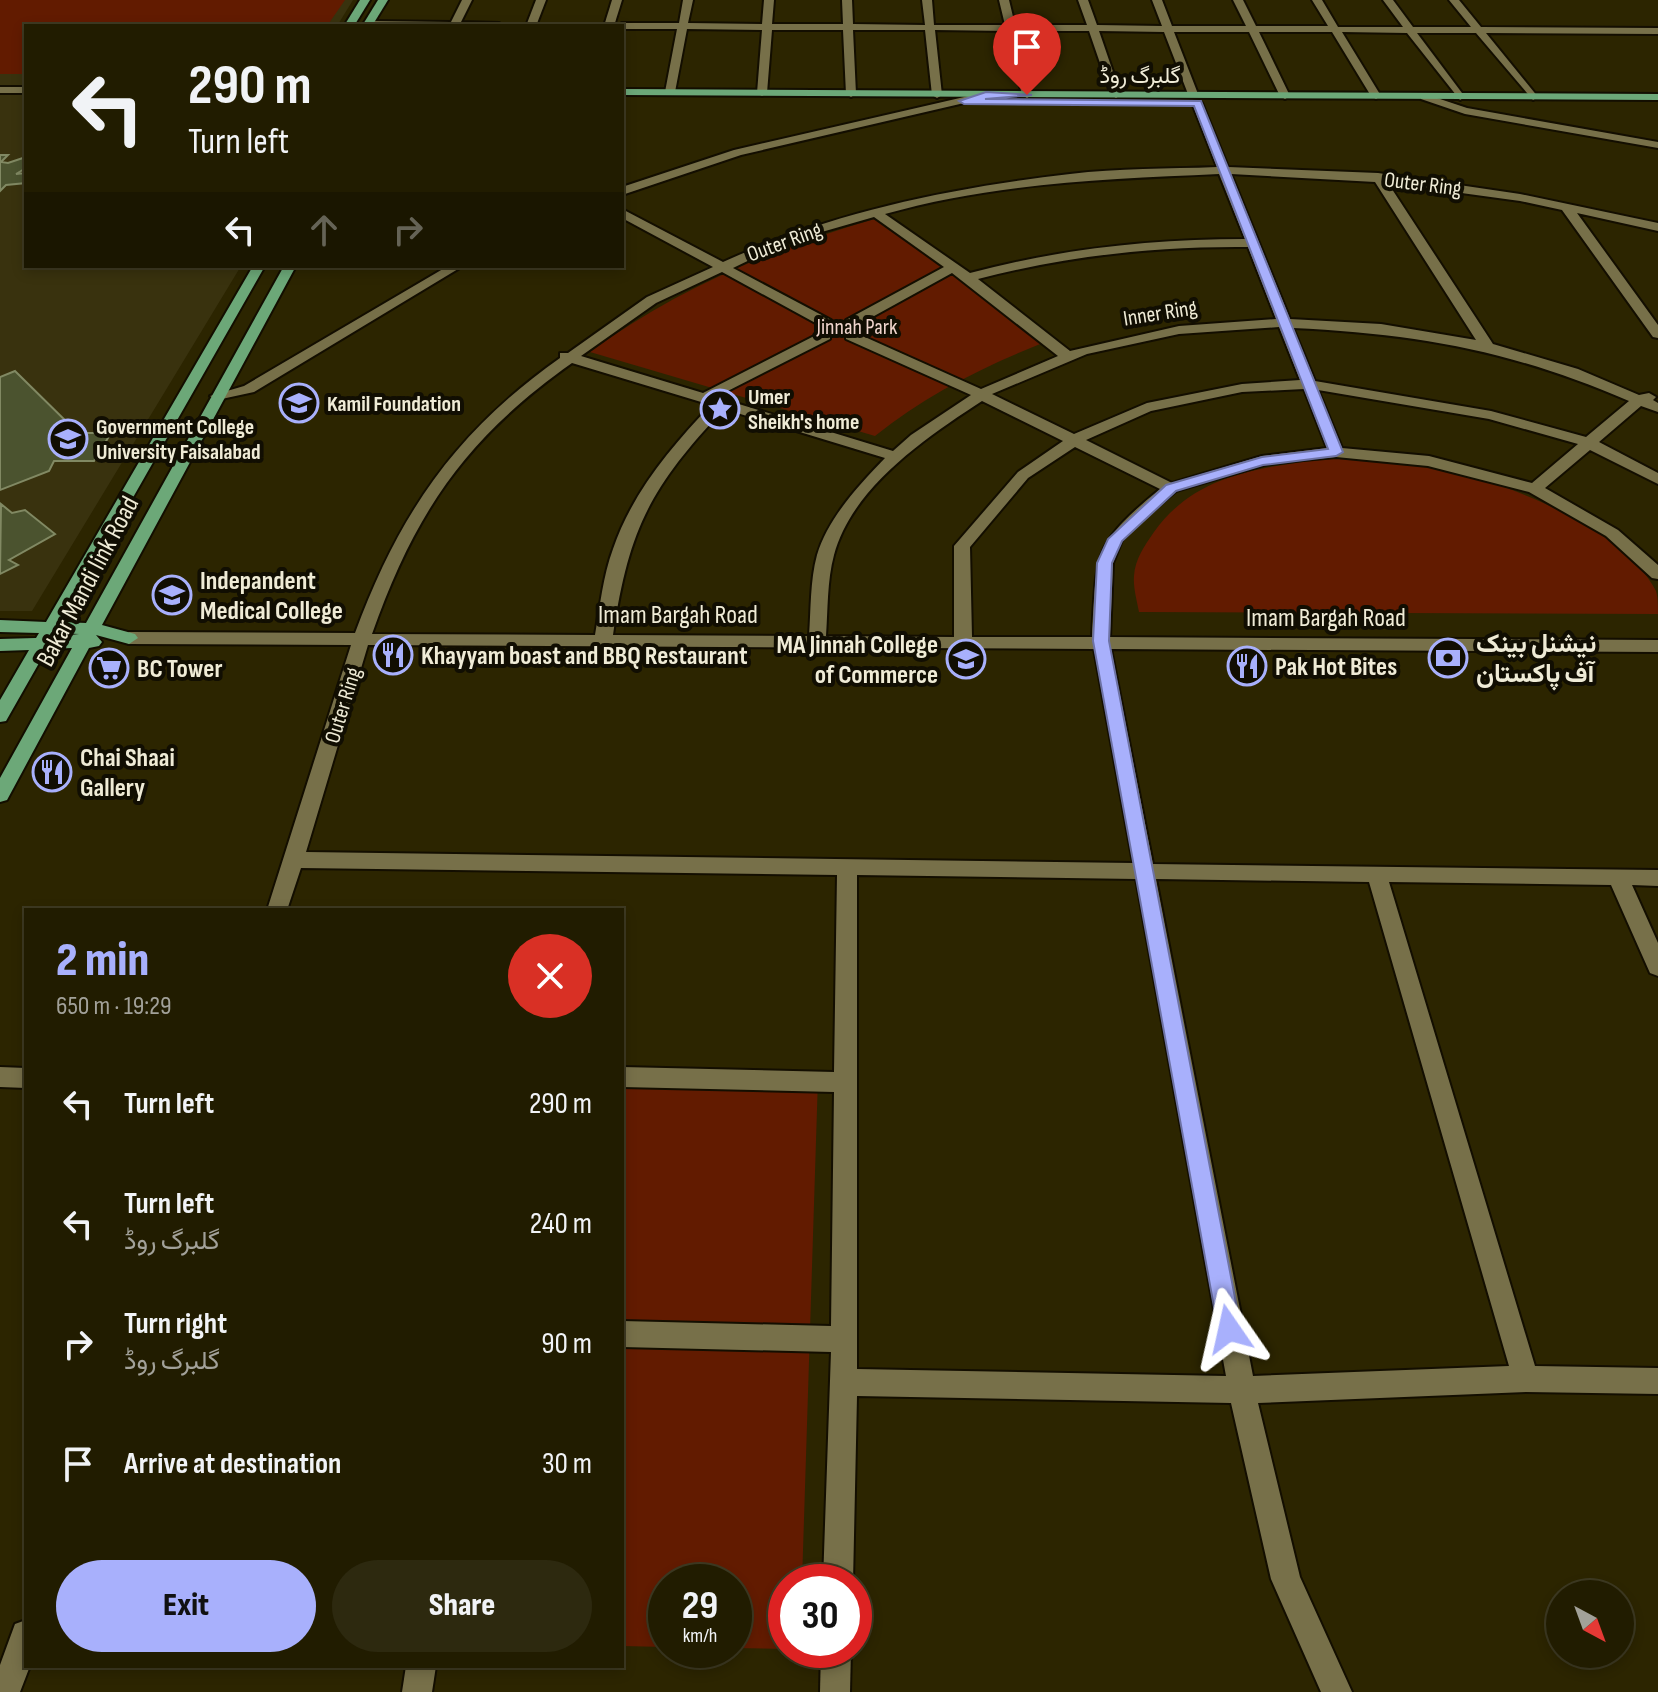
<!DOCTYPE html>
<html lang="en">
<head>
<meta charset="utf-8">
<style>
  body { margin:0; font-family:"Sofia Sans Condensed",Vazirmatn,sans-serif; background:#2d290f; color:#f1f3f6; height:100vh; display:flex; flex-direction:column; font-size:30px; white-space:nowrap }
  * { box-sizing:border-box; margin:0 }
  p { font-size:26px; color:#a2a199 }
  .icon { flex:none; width:44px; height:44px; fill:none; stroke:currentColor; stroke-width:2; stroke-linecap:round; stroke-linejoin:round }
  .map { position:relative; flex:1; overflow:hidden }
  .details { position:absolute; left:24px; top:908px; width:600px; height:760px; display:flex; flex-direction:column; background:#211c00; border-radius:0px; box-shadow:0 4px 12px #0003,0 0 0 2px #3e3a22 }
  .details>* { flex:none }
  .guide { position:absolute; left:24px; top:24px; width:600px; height:244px; border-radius:0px; box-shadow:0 4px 12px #0003,0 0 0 2px #3e3a22; background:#211c00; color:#f1f3f6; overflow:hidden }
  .needle { width:52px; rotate:139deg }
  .fabs { position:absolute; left:1546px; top:1580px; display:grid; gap:16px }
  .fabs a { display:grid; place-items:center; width:88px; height:88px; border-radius:50%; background:#211c00; box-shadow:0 4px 12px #0003,0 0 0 2px #3e3a22; font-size:40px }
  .speed { position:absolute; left:648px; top:1564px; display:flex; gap:16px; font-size:40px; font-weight:700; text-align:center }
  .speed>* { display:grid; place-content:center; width:104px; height:104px; border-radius:50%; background:#211c00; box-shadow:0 4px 12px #0003,0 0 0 2px #3e3a22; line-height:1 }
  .speed small { font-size:20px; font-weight:400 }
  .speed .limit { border:12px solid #d22; background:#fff; color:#111 }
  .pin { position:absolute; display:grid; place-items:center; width:68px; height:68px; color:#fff; margin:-82px -34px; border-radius:50% 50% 50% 0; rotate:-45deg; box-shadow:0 0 8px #0007 }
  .pin .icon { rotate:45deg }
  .me { position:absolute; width:88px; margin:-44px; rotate:349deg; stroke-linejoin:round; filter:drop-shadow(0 0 6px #0008) }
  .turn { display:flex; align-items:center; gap:28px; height:168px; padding:0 32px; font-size:36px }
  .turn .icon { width:104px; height:104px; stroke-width:2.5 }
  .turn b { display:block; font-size:56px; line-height:68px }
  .lanes { display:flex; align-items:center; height:76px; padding:0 32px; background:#0003; justify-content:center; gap:40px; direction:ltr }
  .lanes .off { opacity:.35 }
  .round { display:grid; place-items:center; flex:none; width:84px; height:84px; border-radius:42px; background:#2d290f }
  .headline { display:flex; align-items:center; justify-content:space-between; height:136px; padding:0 32px }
  h1 { font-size:48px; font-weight:800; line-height:60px; color:#a8b0fc }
  .button { display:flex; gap:16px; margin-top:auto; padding:16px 32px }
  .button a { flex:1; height:92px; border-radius:48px; background:#a8b0fc; color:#111; font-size:32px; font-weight:800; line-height:92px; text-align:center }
  .button a+a { background:#2d290f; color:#f1f3f6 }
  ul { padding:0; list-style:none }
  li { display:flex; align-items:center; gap:24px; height:120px; padding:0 32px }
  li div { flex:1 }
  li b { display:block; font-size:30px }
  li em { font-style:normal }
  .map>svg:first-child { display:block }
  .built { fill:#39320e }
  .green { fill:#621b00 }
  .building { fill:#4b532f; stroke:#818963; stroke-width:2 }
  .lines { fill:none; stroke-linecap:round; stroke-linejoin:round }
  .minor-casing { stroke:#130e00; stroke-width:4 }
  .major-casing { stroke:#130e00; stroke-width:4 }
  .minor { fill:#777049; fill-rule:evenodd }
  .major { fill:#6ca878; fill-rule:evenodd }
  .route { fill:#a8b0fc; stroke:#6d72a4; stroke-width:2 }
  .labels { text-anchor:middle; stroke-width:8; stroke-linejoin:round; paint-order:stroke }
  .far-street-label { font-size:22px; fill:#efebd6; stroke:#110e02 }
  .far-park-label { font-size:22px; fill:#f0d5cd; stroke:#110e02 }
  .far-poi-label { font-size:22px; font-weight:bold; fill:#efebd6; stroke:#110e02; text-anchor:start }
  .poi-label { font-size:26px; font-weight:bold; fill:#efebd6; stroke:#110e02; text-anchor:start }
  .street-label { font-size:26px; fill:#efebd6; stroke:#110e02 }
</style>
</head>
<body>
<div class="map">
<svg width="1658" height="1692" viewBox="0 0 1658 1692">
  <rect width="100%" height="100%" fill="#2c2500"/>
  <polygon class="built" points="0,0 353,0 337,26 26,26 26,266 241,266 32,611 0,611"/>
  <g class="green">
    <polygon points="0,0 345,0 327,26 26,26 26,74 0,74"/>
    <path d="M878,218l172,122c-63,25 -122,53 -175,96l-285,-84c88,-64 184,-104 288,-134z"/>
    <path d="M1328,459c32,0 67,-1 98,5 69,15 196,60 230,127 2,6 2,16 2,23l-519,-2c-2,-11 -6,-25 -5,-36 1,-17 11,-31 20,-44 42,-59 108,-65 174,-73z"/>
    <polygon points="622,1075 818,1078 802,1582 786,1582 786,1649 734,1648 734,1582 666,1582 666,1647 622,1646"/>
  </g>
  <g class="building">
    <polygon points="0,155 8,155 1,162 8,163 26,157 26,168 16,174 26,173 26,183 6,185 0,191"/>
    <polygon points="15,371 78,433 111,433 94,461 54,461 49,471 0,490 0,377"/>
    <polygon points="1,504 12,513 25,510 55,534 9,560 18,565 0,574"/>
  </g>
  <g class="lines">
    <defs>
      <g id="minor">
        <polygon points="462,0 472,0 461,22 499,23 504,26 363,24 368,21 451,22"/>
        <polygon points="536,0 546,0 536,26 526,26"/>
        <polygon points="612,0 622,0 614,26 604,26"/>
        <polygon points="683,0 693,0 688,23 762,24 764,0 774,0 772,24 843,24 842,0 852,0 853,24 925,25 922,0 932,0 934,25 1005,25 999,0 1009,0 1015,25 1087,25 1078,0 1088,0 1097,25 1162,26 1152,0 1162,0 1172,26 1246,26 1233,0 1243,0 1256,26 1328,26 1312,0 1322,0 1338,27 1403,27 1383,0 1393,0 1413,27 1471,27 1449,0 1459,0 1481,27 1658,28 1658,34 1486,33 1538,97 1533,100 1476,33 1417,33 1465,97 1460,100 1407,33 1342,32 1381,96 1376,99 1371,96 1332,32 1259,32 1290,96 1285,99 1280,96 1249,32 1174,32 1198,94 1193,97 1188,94 1164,32 1099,31 1121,95 1116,98 1111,95 1089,31 1016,31 1032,95 1027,98 1022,95 1007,31 935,30 942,95 937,98 932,95 925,30 853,30 856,94 851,97 846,94 843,30 772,30 767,93 762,96 757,93 762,30 687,29 675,92 670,95 665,92 677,29 622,29 622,26 617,26 622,23 679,23"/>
        <rect x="0" y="87" width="26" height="6"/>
        <polygon points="986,92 991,95 990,97 741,155 622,195 622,187 734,150"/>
        <polygon points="1425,94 1467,108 1658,142 1658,148 1465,114 1421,99 1421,95"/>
        <path d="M1197,100l5,3 26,64 150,6 142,21 138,29v8l-81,-18 81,112v13l-5,-1 -91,-127 -42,-9 -132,-18 105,161 85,25 61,26 10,-2 7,4 -3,3 5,3v9l-17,-6 -42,36 59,31v11l-68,-34 -45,38 73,42 40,35v14l-6,-1 -46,-42 -77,-44 -101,-26 -92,-9 -33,3 -39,5 -88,26 -39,33 -15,16 -9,23 -3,74 548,3v12l-547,-3 42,215 505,6v16l-26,-1 26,58v33l-8,-3 -39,-88 -222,-3 146,484 123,2v26l-132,-2 -268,11 42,174 52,115h-31l-50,-113 -40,-176 -374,-7 -4,186h-30l8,-230 -209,-5v-26l209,5 3,-234 -212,-5v-20l212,5 3,-197 -536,-7 -14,42h-20l84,-265 -222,-1 -9,-6 9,-6 226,1c44,-119 100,-201 205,-275v-5h8l79,-56 66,-30 -91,-49v-9l101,53c110,-50 227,-74 347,-88 48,-6 98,-5 147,-7l-25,-64zM1219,174l26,65c-94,0 -185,10 -275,34l-85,-59c109,-31 222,-35 334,-40zM1231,174l144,8 101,158 -95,-16 -91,-5zM874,217l70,50 -98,53v6h10l96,-53 106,83 -77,33 -125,-56h-10v6l125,56 -60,40 -18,16 -177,-54 114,-58v-6h-10l-117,60 -122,-37 75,-53 66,-31 99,54h10v-6l-98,-52 54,-26zM1248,247l28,72 -97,7 -109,25 -92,-72c89,-23 178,-33 270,-32zM1279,327l21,53 -58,4 -95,19 -73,31 -82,-40 95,-40 92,-20zM1293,328c126,6 220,23 336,73l-43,36 -95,-26 -176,-30zM572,363l139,42c-40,42 -79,88 -98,144 -10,27 -13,57 -18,86l-223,-1c43,-122 94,-196 200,-271zM1304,389l23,59 -65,8 -90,27 -86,-43 65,-29 91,-19zM1318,390l171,29 89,25 -46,39 -103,-27 -87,-8zM982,401l81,40 -45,31 -64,74v91l-128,-1c2,-27 1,-55 8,-81 18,-68 93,-118 148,-154zM724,409l161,49c-26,27 -57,60 -68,97 -7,26 -6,54 -8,81l-196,-1c16,-107 37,-147 111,-226zM1075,447l85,42c-68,56 -63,63 -68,148h-120l-2,-90 58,-69zM368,645l726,4 39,214 -827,-11zM857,875l279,4 90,497 -369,-7zM1156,879l213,3 140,484 -256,10z"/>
        <polygon points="448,266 463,266 254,392 217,400 210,396 244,386"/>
        <polygon points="0,1067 26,1068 26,1088 0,1087"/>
        <polygon points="26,1620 26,1666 30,1666 20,1692 0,1692 0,1665 15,1624"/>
        <polygon points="821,1650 851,1650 850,1692 820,1692"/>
        <polygon points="406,1666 436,1666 432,1692 402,1692"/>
      </g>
      <g id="major">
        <polygon points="360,0 370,0 354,26 344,26"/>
        <polygon points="378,0 388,0 372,26 362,26"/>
        <polygon points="622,89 1658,94 1658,100 622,95"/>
        <path d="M253,266h12l-203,356 24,1 198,-357h12l-194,359 33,9 3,4 -9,6 -33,-9 6,7 -3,4 -10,2 -82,152 -7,2v-24l72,-130 -25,1 -41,72 -6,1v-22l29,-50 -29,1v-12l36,-1 3,-5 -39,-1v-12l46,2zM56,633l23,1 -25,3z"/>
      </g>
    </defs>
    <use href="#minor" class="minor-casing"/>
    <use href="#major" class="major-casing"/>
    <use href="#minor" class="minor"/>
    <use href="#major" class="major"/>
  </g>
  <polygon class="route" points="986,92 1032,95 985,99 1201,101 1343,452 1336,456 1263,465 1176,491 1122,541 1112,563 1109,641 1241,1329 1238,1337 1229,1341 1221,1337 1218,1329 1093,641 1097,563 1108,539 1166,485 1262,457 1328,449 1194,106 964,104 959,101"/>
  <defs>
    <symbol id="school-ring" viewBox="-11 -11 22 22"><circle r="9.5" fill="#110e02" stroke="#a8b0fc" stroke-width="1.5"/><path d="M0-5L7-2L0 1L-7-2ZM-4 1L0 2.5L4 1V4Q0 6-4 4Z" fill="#a8b0fc"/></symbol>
    <symbol id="sight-ring" viewBox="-11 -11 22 22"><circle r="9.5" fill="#110e02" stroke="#a8b0fc" stroke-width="1.5"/><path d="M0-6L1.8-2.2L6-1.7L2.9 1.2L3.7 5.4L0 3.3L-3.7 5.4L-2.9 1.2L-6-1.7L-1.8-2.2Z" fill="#a8b0fc"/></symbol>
    <symbol id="university-ring" viewBox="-11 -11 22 22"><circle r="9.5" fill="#110e02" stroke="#a8b0fc" stroke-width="1.5"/><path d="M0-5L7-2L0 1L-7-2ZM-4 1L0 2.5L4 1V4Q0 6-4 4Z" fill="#a8b0fc"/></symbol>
    <symbol id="restaurant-ring" viewBox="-11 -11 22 22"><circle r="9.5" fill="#110e02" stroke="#a8b0fc" stroke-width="1.5"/><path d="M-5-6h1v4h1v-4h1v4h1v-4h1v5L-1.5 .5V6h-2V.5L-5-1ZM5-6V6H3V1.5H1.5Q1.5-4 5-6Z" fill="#a8b0fc"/></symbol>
    <symbol id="bank-ring" viewBox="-11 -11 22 22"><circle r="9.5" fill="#110e02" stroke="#a8b0fc" stroke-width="1.5"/><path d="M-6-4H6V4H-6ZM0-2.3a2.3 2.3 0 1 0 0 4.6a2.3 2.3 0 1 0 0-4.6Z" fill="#a8b0fc"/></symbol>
    <symbol id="supermarket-ring" viewBox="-11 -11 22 22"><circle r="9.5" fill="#110e02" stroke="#a8b0fc" stroke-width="1.5"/><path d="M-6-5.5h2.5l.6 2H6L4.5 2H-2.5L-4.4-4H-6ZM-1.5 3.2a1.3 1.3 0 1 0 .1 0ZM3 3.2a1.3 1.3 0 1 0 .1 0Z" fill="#a8b0fc"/></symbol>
  </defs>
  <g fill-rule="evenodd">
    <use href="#school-ring" x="277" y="381" width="44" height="44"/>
    <use href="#sight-ring" x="698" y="387" width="44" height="44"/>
    <use href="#university-ring" x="46" y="417" width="44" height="44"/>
    <use href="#university-ring" x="150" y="573" width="44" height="44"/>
    <use href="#restaurant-ring" x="371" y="633" width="44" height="44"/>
    <use href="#bank-ring" x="1426" y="636" width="44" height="44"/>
    <use href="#university-ring" x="944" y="637" width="44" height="44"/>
    <use href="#restaurant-ring" x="1225" y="644" width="44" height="44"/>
    <use href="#supermarket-ring" x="87" y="646" width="44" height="44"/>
    <use href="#restaurant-ring" x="30" y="750" width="44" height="44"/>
  </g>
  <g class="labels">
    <g class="far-street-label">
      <text x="1140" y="83">گلبرگ روڈ</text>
      <text transform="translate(1423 183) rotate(7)" y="8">Outer Ring</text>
      <text transform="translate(784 241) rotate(-20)" y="8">Outer Ring</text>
      <text transform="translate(1160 312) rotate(-9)" y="8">Inner Ring</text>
      <text transform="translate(342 705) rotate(-73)" y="8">Outer Ring</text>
    </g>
    <g class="far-park-label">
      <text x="857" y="334">Jinnah Park</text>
    </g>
    <g class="far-poi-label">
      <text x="748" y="404">Umer<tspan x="748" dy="25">Sheikh's home</tspan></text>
      <text x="327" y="411">Kamil Foundation</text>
      <text x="96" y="434">Government College<tspan x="96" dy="25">University Faisalabad</tspan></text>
    </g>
    <g class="poi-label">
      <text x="200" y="589">Indepandent<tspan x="200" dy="30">Medical College</tspan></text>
      <text x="1476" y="652">نیشنل بینک<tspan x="1476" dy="30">آف پاکستان</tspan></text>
      <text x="938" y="653" text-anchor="end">MA Jinnah College<tspan x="938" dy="30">of Commerce</tspan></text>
      <text x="421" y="664">Khayyam boast and BBQ Restaurant</text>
      <text x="1275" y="675">Pak Hot Bites</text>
      <text x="137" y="677">BC Tower</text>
      <text x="80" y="766">Chai Shaai<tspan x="80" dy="30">Gallery</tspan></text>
    </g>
    <g class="street-label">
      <text transform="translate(87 581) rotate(-62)" y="9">Bakar Mandi link Road</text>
      <text x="678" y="623">Imam Bargah Road</text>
      <text x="1326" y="626">Imam Bargah Road</text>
    </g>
  </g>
</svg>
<div class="fabs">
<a><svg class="needle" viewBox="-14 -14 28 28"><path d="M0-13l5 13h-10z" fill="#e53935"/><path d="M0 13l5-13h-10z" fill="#a2a199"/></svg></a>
</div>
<div class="speed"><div>29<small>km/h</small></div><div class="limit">30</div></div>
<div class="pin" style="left:1027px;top:95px;background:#d93025"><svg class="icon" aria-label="arrive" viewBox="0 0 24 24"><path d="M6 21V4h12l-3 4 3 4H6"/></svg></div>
<svg class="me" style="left:1229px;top:1329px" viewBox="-20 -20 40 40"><path d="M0-17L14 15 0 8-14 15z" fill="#a8b0fc" stroke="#fff" stroke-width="4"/></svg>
<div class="guide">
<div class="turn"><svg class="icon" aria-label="left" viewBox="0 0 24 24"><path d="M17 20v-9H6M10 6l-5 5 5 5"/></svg><div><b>290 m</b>Turn left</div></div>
<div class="lanes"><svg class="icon" aria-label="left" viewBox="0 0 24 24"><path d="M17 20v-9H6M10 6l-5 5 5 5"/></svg><svg class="icon off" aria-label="ahead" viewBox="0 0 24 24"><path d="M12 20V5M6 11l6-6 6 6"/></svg><svg class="icon off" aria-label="right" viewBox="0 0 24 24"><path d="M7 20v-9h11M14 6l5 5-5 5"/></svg></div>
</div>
<section class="details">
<div class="headline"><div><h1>2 min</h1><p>650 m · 19:29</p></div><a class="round" style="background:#d93025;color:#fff"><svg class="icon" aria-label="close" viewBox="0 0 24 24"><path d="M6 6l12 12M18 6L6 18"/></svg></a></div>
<ul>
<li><svg class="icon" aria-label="left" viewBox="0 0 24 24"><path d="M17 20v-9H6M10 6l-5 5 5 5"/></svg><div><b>Turn left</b></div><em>290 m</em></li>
<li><svg class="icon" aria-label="left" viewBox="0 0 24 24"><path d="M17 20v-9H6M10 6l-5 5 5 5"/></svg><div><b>Turn left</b><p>گلبرگ روڈ</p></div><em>240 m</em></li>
<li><svg class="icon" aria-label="right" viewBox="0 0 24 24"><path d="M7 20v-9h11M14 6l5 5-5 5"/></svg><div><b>Turn right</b><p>گلبرگ روڈ</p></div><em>90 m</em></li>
<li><svg class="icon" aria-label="arrive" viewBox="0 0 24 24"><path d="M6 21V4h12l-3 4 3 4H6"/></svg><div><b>Arrive at destination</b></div><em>30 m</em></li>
</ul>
<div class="button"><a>Exit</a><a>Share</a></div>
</section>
</div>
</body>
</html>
